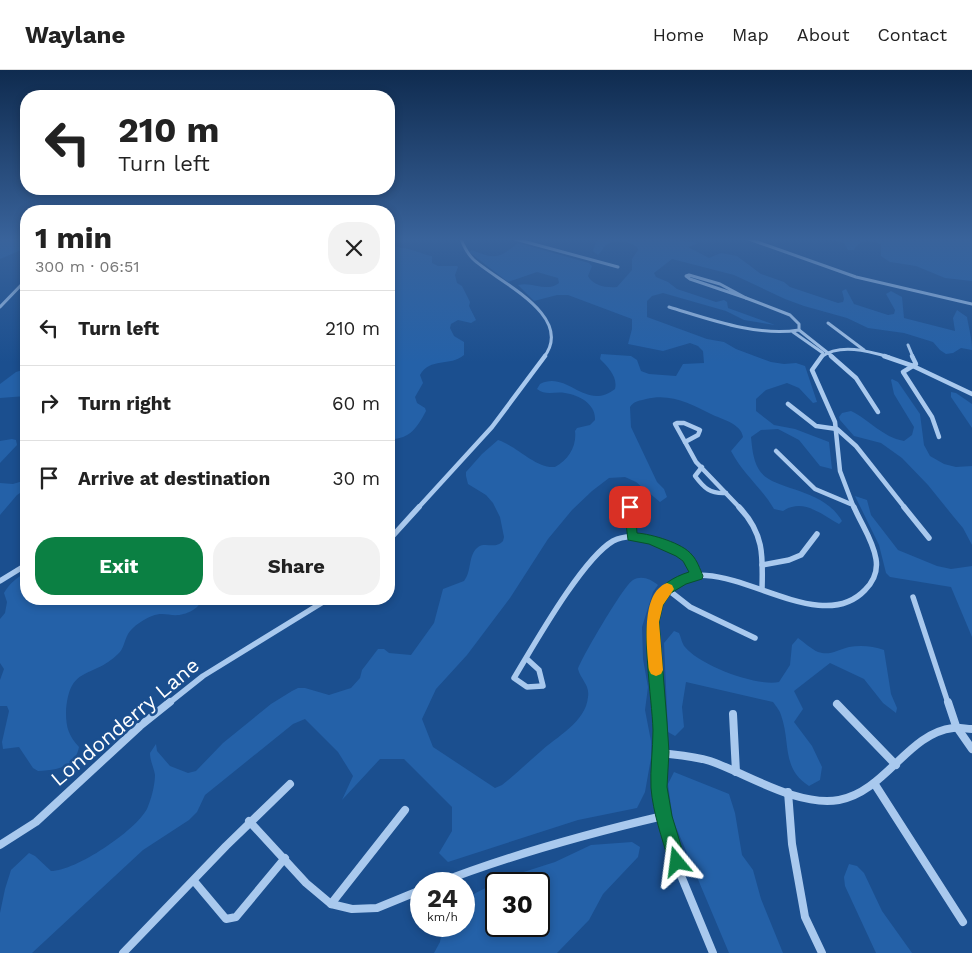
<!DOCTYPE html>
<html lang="en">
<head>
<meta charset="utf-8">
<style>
  body { margin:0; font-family:"Work Sans",sans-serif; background:#f2f2f2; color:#222; height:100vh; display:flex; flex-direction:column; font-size:19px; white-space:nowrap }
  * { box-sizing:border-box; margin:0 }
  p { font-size:16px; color:#767676 }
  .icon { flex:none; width:28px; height:28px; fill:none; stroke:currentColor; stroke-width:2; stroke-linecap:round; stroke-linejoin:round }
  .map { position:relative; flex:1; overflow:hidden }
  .sheet { position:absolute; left:20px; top:135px; width:375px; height:400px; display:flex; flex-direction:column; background:#fff; border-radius:20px; box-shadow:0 2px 8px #0003 }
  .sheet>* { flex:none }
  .hud { position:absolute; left:20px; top:20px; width:375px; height:105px; border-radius:20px; box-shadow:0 2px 8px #0003; background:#fff; color:#222; overflow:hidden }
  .speed { position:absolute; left:410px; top:802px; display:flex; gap:10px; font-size:25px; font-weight:700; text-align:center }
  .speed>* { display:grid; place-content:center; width:65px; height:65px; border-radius:50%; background:#fff; box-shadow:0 2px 8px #0003; line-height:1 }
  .speed small { font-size:12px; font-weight:400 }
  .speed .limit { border:2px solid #111; border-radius:8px; background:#fff; color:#111 }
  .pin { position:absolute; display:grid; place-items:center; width:42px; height:42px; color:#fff; margin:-21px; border-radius:10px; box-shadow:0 2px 8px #0006 }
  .me { position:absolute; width:55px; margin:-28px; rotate:344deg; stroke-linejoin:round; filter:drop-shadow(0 0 4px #0008) }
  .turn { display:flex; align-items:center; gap:18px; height:105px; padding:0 15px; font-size:22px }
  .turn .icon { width:65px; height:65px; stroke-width:2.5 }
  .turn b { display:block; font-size:35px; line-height:42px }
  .round { display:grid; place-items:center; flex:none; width:52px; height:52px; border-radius:20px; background:#f2f2f2 }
  .overview { display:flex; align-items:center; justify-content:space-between; height:85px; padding:0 15px }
  h1 { font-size:30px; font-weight:700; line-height:38px }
  .button { display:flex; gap:10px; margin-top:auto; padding:10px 15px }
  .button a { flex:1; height:58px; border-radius:20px; background:#0b8043; color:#fff; font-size:20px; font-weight:700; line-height:58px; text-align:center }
  .button a+a { background:#f2f2f2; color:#222 }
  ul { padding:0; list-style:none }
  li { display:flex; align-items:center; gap:15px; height:75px; padding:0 15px; border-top:1px solid #e0e0e0 }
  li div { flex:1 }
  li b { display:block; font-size:19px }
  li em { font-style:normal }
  header { display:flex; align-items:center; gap:30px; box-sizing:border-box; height:70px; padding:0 25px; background:#fff; border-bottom:1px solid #e0e0e0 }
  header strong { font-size:24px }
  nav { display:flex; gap:28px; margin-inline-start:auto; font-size:18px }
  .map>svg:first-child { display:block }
  .green { fill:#2461a8; fill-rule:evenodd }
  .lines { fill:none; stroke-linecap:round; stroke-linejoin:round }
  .minor-far3 { stroke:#a9c9ee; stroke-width:3 }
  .minor-far2 { stroke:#a9c9ee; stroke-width:4.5 }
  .minor-far1 { stroke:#a9c9ee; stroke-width:5.5 }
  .minor { stroke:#a9c9ee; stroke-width:8 }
  .route { fill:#0b8043; stroke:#07532c }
  .slow { fill:#f59e0b }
  .labels { text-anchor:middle; stroke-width:5; stroke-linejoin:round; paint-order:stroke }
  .near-street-label { font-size:21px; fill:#fff; stroke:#1b4f8f }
</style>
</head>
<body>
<header>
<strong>Waylane</strong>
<nav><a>Home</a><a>Map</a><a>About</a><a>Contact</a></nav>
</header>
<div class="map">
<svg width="972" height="883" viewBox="0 0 972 883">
  <rect width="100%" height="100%" fill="#1b4f8f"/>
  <g class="green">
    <polygon points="0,169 26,169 26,178 0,189"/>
    <path d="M590,169h86l10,3h8l3,2 -9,3 21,11 12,-5 16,3 24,18 23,8 6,5 48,16 5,-1 1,-3 -2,-8 4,-2 8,15 34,11 6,-1 1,-4 -9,-16 5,-3 11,6 2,21 51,13 -2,-13 4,-8 10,7c2,12 5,21 5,33l-11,-2 -8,5 -7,1 -6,-4 -7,-8 -29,-9 -36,-5 -21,-10 -43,-12 -19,-7 -51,-24 -62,-16 -18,14 2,4 12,5 9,7 39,13 8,-2 3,2 1,6 47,17 -31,-5 -18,-9 -63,-18 -11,3 -5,5v16l60,22 17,3 12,7 35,13 13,2 12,-1 9,3 12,36 -4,1 -14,-15 -12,-5 -21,7 -10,9v12l18,14 21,4 34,13 3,27 -12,-3 -21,-26 -21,-11 -17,1 -10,7c1,10 2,22 7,31 12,24 63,17 84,53l-3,3c-18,-10 -36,-26 -56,-13l-9,-2c-13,-22 -31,-35 -43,-58l12,-14c-2,-13 -19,-17 -30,-22 -22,-11 -42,-22 -67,-16 -7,2 -12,2 -16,8l1,20 26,55 7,7 3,8 -7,5 -24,-20 -11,-5 -16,1 -17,13 -20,19 -24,29 -38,59 -43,57 -31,34 -14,30 11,28 62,41 7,-3c13,-10 25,-22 38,-33 16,-15 46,-30 48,-55 2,-12 -7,-17 -10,-28 4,-12 46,-84 55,-89 8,-5 18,-1 25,5l-5,7 -11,35 1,32 5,28 -3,23 6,31v17l-6,34 -8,16 -59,12 -130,42 -9,-9 13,-22v-24l-48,-48h-24l-38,41 11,-24 -15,-24 -33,-33 -12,5 -88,71 -8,17 -8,8 -46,30 -111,103h-32v-40l5,-24 6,-19 18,-17 6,3 16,15c25,0 84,-40 96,-62 4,-9 8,-24 8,-34 -1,-7 -5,-14 -5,-22l6,-9 1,7 13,15 18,7 8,-2 27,-28 48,-39 21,-13 6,-3h7l24,7 22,-7 9,-10 2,-8 16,-21h6l5,4 22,2 23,-32 9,-34 21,-8c8,-10 4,-25 13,-33 7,-7 18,2 26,-7l1,-4 -4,-20 -7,-14 -7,-8 -18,-11 -2,-8v-4l16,-18 16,-14c19,6 38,29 57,27 14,-7 22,-22 20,-36l2,-3 13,-3 5,-5c1,-16 -16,-25 -30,-27 -10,-2 -19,3 -28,-4l3,-5c28,-14 45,28 75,5 3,-12 -7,-22 -15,-30l1,-5 30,2 6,4 4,11 8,3 27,2 7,-12 21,-1 -1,-12 -5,-5 -8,-3 -27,8 -35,-7 4,-15v-10l-64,-24h-11l-23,6 -16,-16c15,-4 28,8 41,-2l-1,-5 -21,-6 -29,10 -39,-30 3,-2c24,10 27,8 46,-7l71,20 3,3 -4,10c5,10 19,12 29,11l15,-17v-11l6,-9 -1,-3c-7,-6 -24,-8 -31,-2 -3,3 -5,7 -8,10l-5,-4 4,-11z"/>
    <path d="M825,169h147v42l-27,-3 -29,-12 -26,-4 -9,-6v-12c-10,-4 -22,-5 -27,6h-6l-4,-7z"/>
    <path d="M389,173c8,6 15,4 23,7 8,2 13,5 20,6v7l6,3h19l1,1 -3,8 2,8 5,3 8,16 -1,4 7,14 -5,3 -13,-3 -7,4 -1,4 4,8 10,6v13c-14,12 -34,2 -44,20l3,8 -8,14 2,6 8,5 1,3c-9,17 -17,29 -37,28z"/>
    <polygon points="26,299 26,326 0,328 0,314 16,302"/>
    <path d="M892,309l6,3 22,32 4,31 6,11 14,8 12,3 16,-1v79l-9,-17 -10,-12 -25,-31 -26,-27 -21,-15 -27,-7 -14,-16 -1,-3 3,-4 9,-2c19,9 31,26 53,30l8,-6 2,-8 -20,-33 -3,-14z"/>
    <polygon points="951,322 956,323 972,334 972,358 951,327"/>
    <polygon points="12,369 16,370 17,375 0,393 0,371"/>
    <polygon points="26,410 26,419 17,425 0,445 0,413 13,414"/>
    <polygon points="855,426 867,430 871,445 898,480 937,496 951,499 972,496 972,567 951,517 890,507 886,503 879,475"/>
    <path d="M26,503v26h176c-2,5 -4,8 -9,11 -19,11 -26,0 -41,6 -8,3 -19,10 -24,18 -4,7 -4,15 -10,20 -27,26 -49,10 -52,59 0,15 3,23 13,34 -4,21 -23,23 -41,24l-5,-3 -14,-21 -16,2 -1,-7 7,-31 -2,-5h-7v-26l4,-11 -4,-6v-44l5,-6 2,-11 -3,-9c5,-9 13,-16 22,-20z"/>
    <path d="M674,561l5,2c2,4 3,11 6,14 14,18 72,40 94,35l11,-17 2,-20 6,-7c6,4 13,11 20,14 12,4 19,-2 31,-5 12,-2 24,-1 35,3l7,44 6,14 -1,5 -13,-10 -19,-24 -34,-16 -36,28 9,18 -9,13 18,24 10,21 -2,13 -11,6c-28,-18 -18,-43 -28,-71 -1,-4 -5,-9 -8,-13l-87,-20 -4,25 2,20 -9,9 -7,-4 -4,-89z"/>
    <polygon points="674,702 729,724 735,743 742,785 753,800 761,829 783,883 729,883 673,750 668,714"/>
    <path d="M632,772l8,5 -2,10 -35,37 -14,26 -32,33h-123l6,-11 3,-16h21v-27l41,-21 50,-16 36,-17zM496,814h43v42h-43z"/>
    <polygon points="849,794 857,796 864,803 882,841 912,883 876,883 845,816 844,807"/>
  </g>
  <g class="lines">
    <g class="minor-far3">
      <path d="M461,169c3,8 6,14 12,20 23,22 103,56 71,98"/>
      <polyline points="515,169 618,197"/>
      <polyline points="749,169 856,207 972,234"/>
      <polygon points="689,205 720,214 746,228 690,209 686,206"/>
      <polyline points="0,237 26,210"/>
      <path d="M669,237c40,12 88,30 130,23v-6l-9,-9 -44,-17"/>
      <polyline points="828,253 864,280"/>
      <polyline points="799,260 833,287"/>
      <polyline points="793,262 823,283"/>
      <polyline points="908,275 913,287"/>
      <path d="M821,287c19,-14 47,-6 68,0"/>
    </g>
    <g class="minor-far2">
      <polyline points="822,286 812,300 835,352 840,401 854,438"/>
      <polyline points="831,286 856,308 878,342"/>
      <polyline points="884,286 913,296 972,324"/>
      <polyline points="912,286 916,294 903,302 932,347 939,367"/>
      <polyline points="788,334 816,356 837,359 856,376 905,438"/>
      <polygon points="677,353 684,353 700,360 698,365 685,372 675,354"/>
      <polyline points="685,372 696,392 740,438"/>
      <polyline points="776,381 815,419 853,435"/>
      <path d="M702,397l-7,9c9,12 15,18 31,17"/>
      <polyline points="418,438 492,357 545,286"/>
    </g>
    <g class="minor-far1">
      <polyline points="630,437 632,467"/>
      <path d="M739,437c25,26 24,49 23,82"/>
      <polyline points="904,437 929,468"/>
      <polyline points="389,470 419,437"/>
      <polyline points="762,495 789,490 801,485 817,464"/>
      <polyline points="0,511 26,495"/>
      <polyline points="667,519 690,537 755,568"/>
      <polyline points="913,527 948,633"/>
      <path d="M527,589l12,11 4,16 -16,1 -13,-9c20,-33 68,-119 99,-137 13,-7 31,-4 45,1 19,7 29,16 39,34"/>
      <polyline points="169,633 203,606 328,529"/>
      <path d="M658,633c-2,-32 -13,-81 5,-108 43,-63 150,50 202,-5 9,-9 13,-19 11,-31 -3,-19 -15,-35 -22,-52"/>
    </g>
    <g class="minor">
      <polyline points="658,632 661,683 659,717 663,746 682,808 713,883"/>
      <polyline points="948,632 956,656 972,679"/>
      <polyline points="837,634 896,695"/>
      <polyline points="733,644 736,702"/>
      <path d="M661,683c16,2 33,3 49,8 38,13 87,46 129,39 46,-8 69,-67 114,-72 6,-1 13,1 19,1"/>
      <polyline points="874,713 963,852"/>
      <polyline points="788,722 792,774 805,847 822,883"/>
      <polyline points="249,751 306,813 331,834 352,839 377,838 421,820"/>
      <polyline points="0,775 36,752 140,656 170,632"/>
      <polyline points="194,811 226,849 236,847 285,788"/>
      <path d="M436,814c74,-29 150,-50 227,-68"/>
      <polyline points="331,834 405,740"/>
      <polyline points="123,883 226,776 290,714"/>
    </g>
  </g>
  <linearGradient id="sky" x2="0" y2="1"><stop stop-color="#0f2b4f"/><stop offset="0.58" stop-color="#39639b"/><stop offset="1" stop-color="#39639b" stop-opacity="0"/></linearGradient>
  <rect width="972" height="292" fill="url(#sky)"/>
  <path class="route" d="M630,433l5,4 2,26c14,1 46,10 55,22 5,5 8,14 11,21l-1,3 -16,5 -15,9 -8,12 -4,17 8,100 2,30 -2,35 5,29 14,46 -3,6 -6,2 -6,-2 -2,-6c-7,-24 -16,-49 -18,-74 -1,-19 2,-39 2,-58 -1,-32 -13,-101 -1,-128 6,-16 21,-25 37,-30l-6,-11 -7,-5 -27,-12 -21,-4 -4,-33z"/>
  <path class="slow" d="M667,513l5,2 2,4 -11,16 -4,17 4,48 -2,4 -5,2 -5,-2 -2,-4c-2,-23 -9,-77 18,-87z"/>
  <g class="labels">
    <g class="near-street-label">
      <text transform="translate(125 652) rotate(-40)" y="7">Londonderry Lane</text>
    </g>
  </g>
</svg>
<div class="speed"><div>24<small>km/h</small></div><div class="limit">30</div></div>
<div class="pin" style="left:630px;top:437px;background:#d93025"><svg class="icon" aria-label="arrive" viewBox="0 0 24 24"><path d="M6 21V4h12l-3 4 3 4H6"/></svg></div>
<svg class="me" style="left:677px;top:792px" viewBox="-20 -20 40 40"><path d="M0-17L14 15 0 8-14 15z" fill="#0b8043" stroke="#fff" stroke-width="4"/></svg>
<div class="hud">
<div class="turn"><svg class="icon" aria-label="left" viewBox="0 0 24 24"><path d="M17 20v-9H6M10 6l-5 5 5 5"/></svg><div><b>210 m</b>Turn left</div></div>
</div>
<section class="sheet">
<div class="overview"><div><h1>1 min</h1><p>300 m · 06:51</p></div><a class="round"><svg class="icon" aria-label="close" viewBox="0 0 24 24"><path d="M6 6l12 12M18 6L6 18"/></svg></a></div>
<ul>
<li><svg class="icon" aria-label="left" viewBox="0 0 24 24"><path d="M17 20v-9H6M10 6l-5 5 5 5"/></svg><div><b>Turn left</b></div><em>210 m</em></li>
<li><svg class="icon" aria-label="right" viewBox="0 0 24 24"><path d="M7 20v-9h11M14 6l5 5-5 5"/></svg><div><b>Turn right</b></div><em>60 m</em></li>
<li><svg class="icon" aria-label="arrive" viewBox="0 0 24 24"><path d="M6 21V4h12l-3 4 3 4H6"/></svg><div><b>Arrive at destination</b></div><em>30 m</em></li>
</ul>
<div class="button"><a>Exit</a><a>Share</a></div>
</section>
</div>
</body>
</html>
